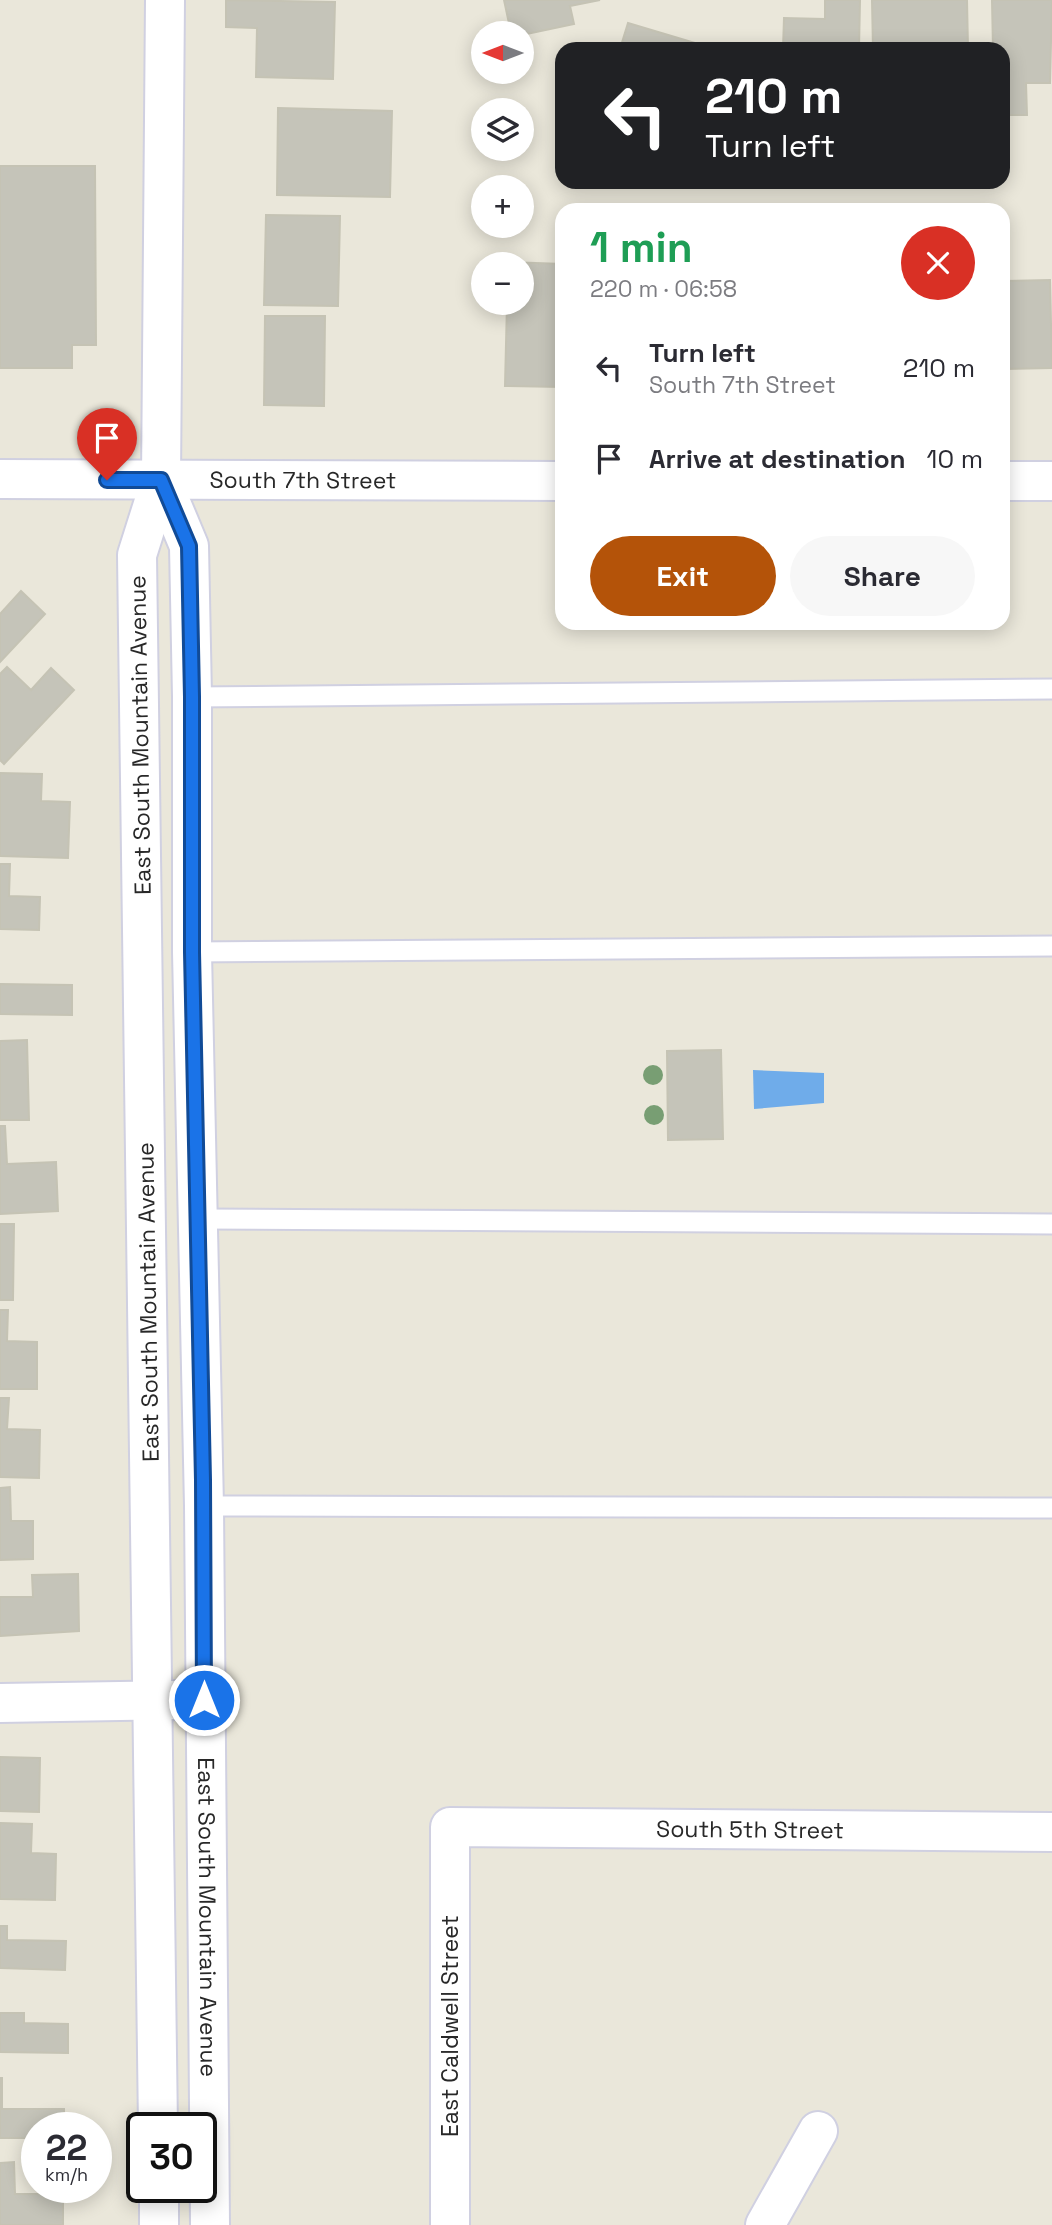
<!DOCTYPE html>
<html lang="en">
<head>
<meta charset="utf-8">
<style>
  body { margin:0; font-family:"Space Grotesk",sans-serif; background:#f7f7f7; color:#2b2b33; height:100vh; display:flex; flex-direction:column; font-size:26px; white-space:nowrap }
  * { box-sizing:border-box; margin:0 }
  p { font-size:23px; color:#7c7c81 }
  .icon { flex:none; width:38px; height:38px; fill:none; stroke:currentColor; stroke-width:2; stroke-linecap:round; stroke-linejoin:round }
  .map { position:relative; flex:1; overflow:hidden }
  .side { position:absolute; left:555px; top:203px; width:455px; height:427px; display:flex; flex-direction:column; background:#fff; border-radius:21px; box-shadow:0 4px 18px #0003 }
  .side>* { flex:none }
  .guide { position:absolute; left:555px; top:42px; width:455px; height:147px; border-radius:21px; box-shadow:0 4px 18px #0003; background:#202124; color:#fff; overflow:hidden }
  .needle { width:46px; rotate:270deg }
  .buttons { position:absolute; left:471px; top:21px; display:grid; gap:14px }
  .buttons a { display:grid; place-items:center; width:63px; height:63px; border-radius:50%; background:#fff; box-shadow:0 4px 18px #0003; font-size:35px }
  .speed { position:absolute; left:21px; top:2112px; display:flex; gap:14px; font-size:35px; font-weight:700; text-align:center }
  .speed>* { display:grid; place-content:center; width:91px; height:91px; border-radius:50%; background:#fff; box-shadow:0 4px 18px #0003; line-height:1 }
  .speed small { font-size:18px; font-weight:400 }
  .speed .limit { border:4px solid #111; border-radius:10px; background:#fff; color:#111 }
  .pin { position:absolute; display:grid; place-items:center; width:60px; height:60px; color:#fff; margin:-72px -30px; border-radius:50% 50% 50% 0; rotate:-45deg; box-shadow:0 0 7px #0007 }
  .pin .icon { rotate:45deg }
  .me { position:absolute; width:77px; margin:-38px; rotate:0deg; stroke-linejoin:round; filter:drop-shadow(0 0 5px #0008) }
  .turn { display:flex; align-items:center; gap:24px; height:147px; padding:0 35px; font-size:32px }
  .turn .icon { width:91px; height:91px; stroke-width:2.5 }
  .turn b { display:block; font-size:49px; line-height:60px }
  .round { display:grid; place-items:center; flex:none; width:74px; height:74px; border-radius:37px; background:#f7f7f7 }
  .headline { display:flex; align-items:center; justify-content:space-between; height:119px; padding:0 35px }
  h1 { font-size:42px; font-weight:800; line-height:52px; color:#1e9e55 }
  .button { display:flex; gap:14px; margin-top:auto; padding:14px 35px }
  .button a { flex:1; height:80px; border-radius:42px; background:#b45309; color:#fff; font-size:28px; font-weight:800; line-height:80px; text-align:center }
  .button a+a { background:#f7f7f7; color:#2b2b33 }
  ul { padding:0; list-style:none }
  li { display:flex; align-items:center; gap:21px; height:91px; padding:0 35px }
  li div { flex:1 }
  li b { display:block; font-size:26px }
  li em { font-style:normal }
  .map>svg:first-child { display:block }
  .water { fill:#6facea }
  .building { fill:#c5c4b9; stroke:#c5c3b4; stroke-width:2 }
  .lines { fill:none; stroke-linecap:round; stroke-linejoin:round }
  .lane-casing { stroke:#d0d0e1; stroke-width:23 }
  .street-casing { stroke:#d0d0e1; stroke-width:42 }
  .secondary-casing { stroke:#d0d0e1; stroke-width:42 }
  .lane { stroke:#fff; stroke-width:19 }
  .street { stroke:#fff; stroke-width:38 }
  .secondary { stroke:#fff; stroke-width:38 }
  .tree { fill:#789e73 }
  .route-casing { stroke:#114b97; stroke-width:18 }
  .route { stroke:#1a73e8; stroke-width:12 }
  .labels { text-anchor:middle; stroke-width:6; stroke-linejoin:round; paint-order:stroke }
  .street-label { font-size:23px; fill:#282828; stroke:#fff }
</style>
</head>
<body>
<div class="map">
<svg width="1052" height="2225" viewBox="0 0 1052 2225">
  <rect width="100%" height="100%" fill="#eae7da"/>
  <polygon class="water" points="753,1070 824,1073 824,1103 754,1109"/>
  <g class="building">
    <polygon points="226,0 335,2 333,79 256,77 257,28 226,27"/>
    <polygon points="504,0 600,0 570,6 574,24 522,35 511,33"/>
    <polygon points="825,0 860,0 859,49 783,49 784,18 825,19"/>
    <polygon points="872,0 967,0 968,49 873,49"/>
    <polygon points="992,0 1052,0 1050,83 1026,83 1027,115 1003,115 1003,49 993,49"/>
    <polygon points="628,23 715,49 620,49"/>
    <polygon points="278,108 392,111 390,197 277,195"/>
    <polygon points="0,166 95,166 96,345 72,345 72,368 0,368"/>
    <polygon points="266,215 340,216 338,306 264,305"/>
    <polygon points="508,262 562,264 562,387 505,386 507,303 522,303 522,264 508,264"/>
    <polygon points="1050,280 1052,368 1003,369 1003,281"/>
    <polygon points="265,316 325,316 324,406 264,405"/>
    <polygon points="21,591 45,614 0,662 0,614"/>
    <polygon points="7,667 31,690 51,668 74,690 4,764 0,760 0,674"/>
    <polygon points="0,773 42,774 41,801 70,802 68,858 0,856"/>
    <polygon points="0,864 10,864 9,896 40,897 39,930 0,929"/>
    <polygon points="0,984 72,985 72,1015 0,1014"/>
    <polygon points="27,1040 29,1120 0,1120 0,1041"/>
    <polygon points="721,1050 723,1139 668,1140 667,1051"/>
    <polygon points="0,1126 5,1126 7,1164 56,1162 58,1211 0,1214"/>
    <polygon points="0,1224 14,1224 13,1300 0,1300"/>
    <polygon points="0,1310 8,1310 7,1341 37,1342 37,1389 0,1389"/>
    <polygon points="0,1398 9,1398 7,1429 40,1430 39,1478 0,1477"/>
    <polygon points="10,1487 11,1521 33,1521 33,1559 0,1560 0,1488"/>
    <polygon points="78,1574 79,1631 0,1636 0,1597 33,1597 32,1575"/>
    <polygon points="0,1757 40,1758 39,1812 0,1811"/>
    <polygon points="0,1823 32,1824 31,1853 56,1854 55,1900 0,1899"/>
    <polygon points="0,1926 7,1926 7,1940 66,1941 65,1970 0,1968"/>
    <polygon points="0,2013 24,2013 24,2023 68,2024 68,2053 0,2052"/>
    <polygon points="0,2078 2,2078 2,2109 64,2109 64,2128 37,2128 37,2138 0,2138"/>
    <polygon points="14,2162 15,2194 63,2194 63,2225 0,2225 0,2163"/>
  </g>
  <g class="lines">
    <defs>
      <g id="lane">
        <polyline points="192,697 1052,689"/>
        <polyline points="192,952 1052,946"/>
        <polyline points="199,1219 1052,1224"/>
        <polyline points="204,1506 1052,1508"/>
      </g>
      <g id="street">
        <path id="s1" d="M161,479l28,67 3,151v255l12,554 6,719"/>
        <polyline points="0,1703 180,1700"/>
        <polyline points="158,2128 137,555 161,479 165,0"/>
        <polyline points="159,2188 159,2225"/>
        <path id="s2" d="M450,2225v-398l602,5"/>
        <polyline points="765,2225 818,2131"/>
      </g>
      <g id="secondary">
        <path id="s3" d="M0,479l562,2"/>
        <polyline points="1003,481 1052,481"/>
      </g>
    </defs>
    <use href="#lane" class="lane-casing"/>
    <use href="#street" class="street-casing"/>
    <use href="#secondary" class="secondary-casing"/>
    <use href="#lane" class="lane"/>
    <use href="#street" class="street"/>
    <use href="#secondary" class="secondary"/>
  </g>
  <g class="tree">
    <circle cx="653" cy="1075" r="10"/>
    <circle cx="654" cy="1115" r="10"/>
  </g>
  <g class="lines">
    <defs>
      <polyline id="route" points="107,480 161,480 189,546 192,697 192,952 203,1480 204,1700"/>
    </defs>
    <use href="#route" class="route-casing"/>
    <use href="#route" class="route"/>
  </g>
  <g class="labels">
    <g class="street-label">
      <text dy="8" stroke="none"><textPath href="#s3" startOffset="303">South 7th Street</textPath></text>
      <text transform="translate(140 735) rotate(-91)" y="8">East South Mountain Avenue</text>
      <text transform="translate(148 1302) rotate(-91)" y="8">East South Mountain Avenue</text>
      <text dy="8" stroke="none"><textPath href="#s2" startOffset="698">South 5th Street</textPath></text>
      <text dy="8" stroke="none"><textPath href="#s1" startOffset="1444">East South Mountain Avenue</textPath></text>
      <text transform="translate(450 2026) rotate(-90)" y="8">East Caldwell Street</text>
    </g>
  </g>
</svg>
<div class="buttons">
<a><svg class="needle" viewBox="-14 -14 28 28"><path d="M0-13l5 13h-10z" fill="#e53935"/><path d="M0 13l5-13h-10z" fill="#7c7c81"/></svg></a>
<a><svg class="icon" aria-label="layers" viewBox="0 0 24 24"><path d="M12 4l9 5-9 5-9-5zM3 14l9 5 9-5"/></svg></a>
<a>+</a>
<a>−</a>
</div>
<div class="speed"><div>22<small>km/h</small></div><div class="limit">30</div></div>
<div class="pin" style="left:107px;top:480px;background:#d93025"><svg class="icon" aria-label="arrive" viewBox="0 0 24 24"><path d="M6 21V4h12l-3 4 3 4H6"/></svg></div>
<svg class="me" style="left:204px;top:1700px" viewBox="-20 -20 40 40"><circle r="17" fill="#1a73e8" stroke="#fff" stroke-width="3"/><path d="M0-11L8 9 0 5-8 9z" fill="#fff"/></svg>
<div class="guide">
<div class="turn"><svg class="icon" aria-label="left" viewBox="0 0 24 24"><path d="M17 20v-9H6M10 6l-5 5 5 5"/></svg><div><b>210 m</b>Turn left</div></div>
</div>
<section class="side">
<div class="headline"><div><h1>1 min</h1><p>220 m · 06:58</p></div><a class="round" style="background:#d93025;color:#fff"><svg class="icon" aria-label="close" viewBox="0 0 24 24"><path d="M6 6l12 12M18 6L6 18"/></svg></a></div>
<ul>
<li><svg class="icon" aria-label="left" viewBox="0 0 24 24"><path d="M17 20v-9H6M10 6l-5 5 5 5"/></svg><div><b>Turn left</b><p>South 7th Street</p></div><em>210 m</em></li>
<li><svg class="icon" aria-label="arrive" viewBox="0 0 24 24"><path d="M6 21V4h12l-3 4 3 4H6"/></svg><div><b>Arrive at destination</b></div><em>10 m</em></li>
</ul>
<div class="button"><a>Exit</a><a>Share</a></div>
</section>
</div>
</body>
</html>
